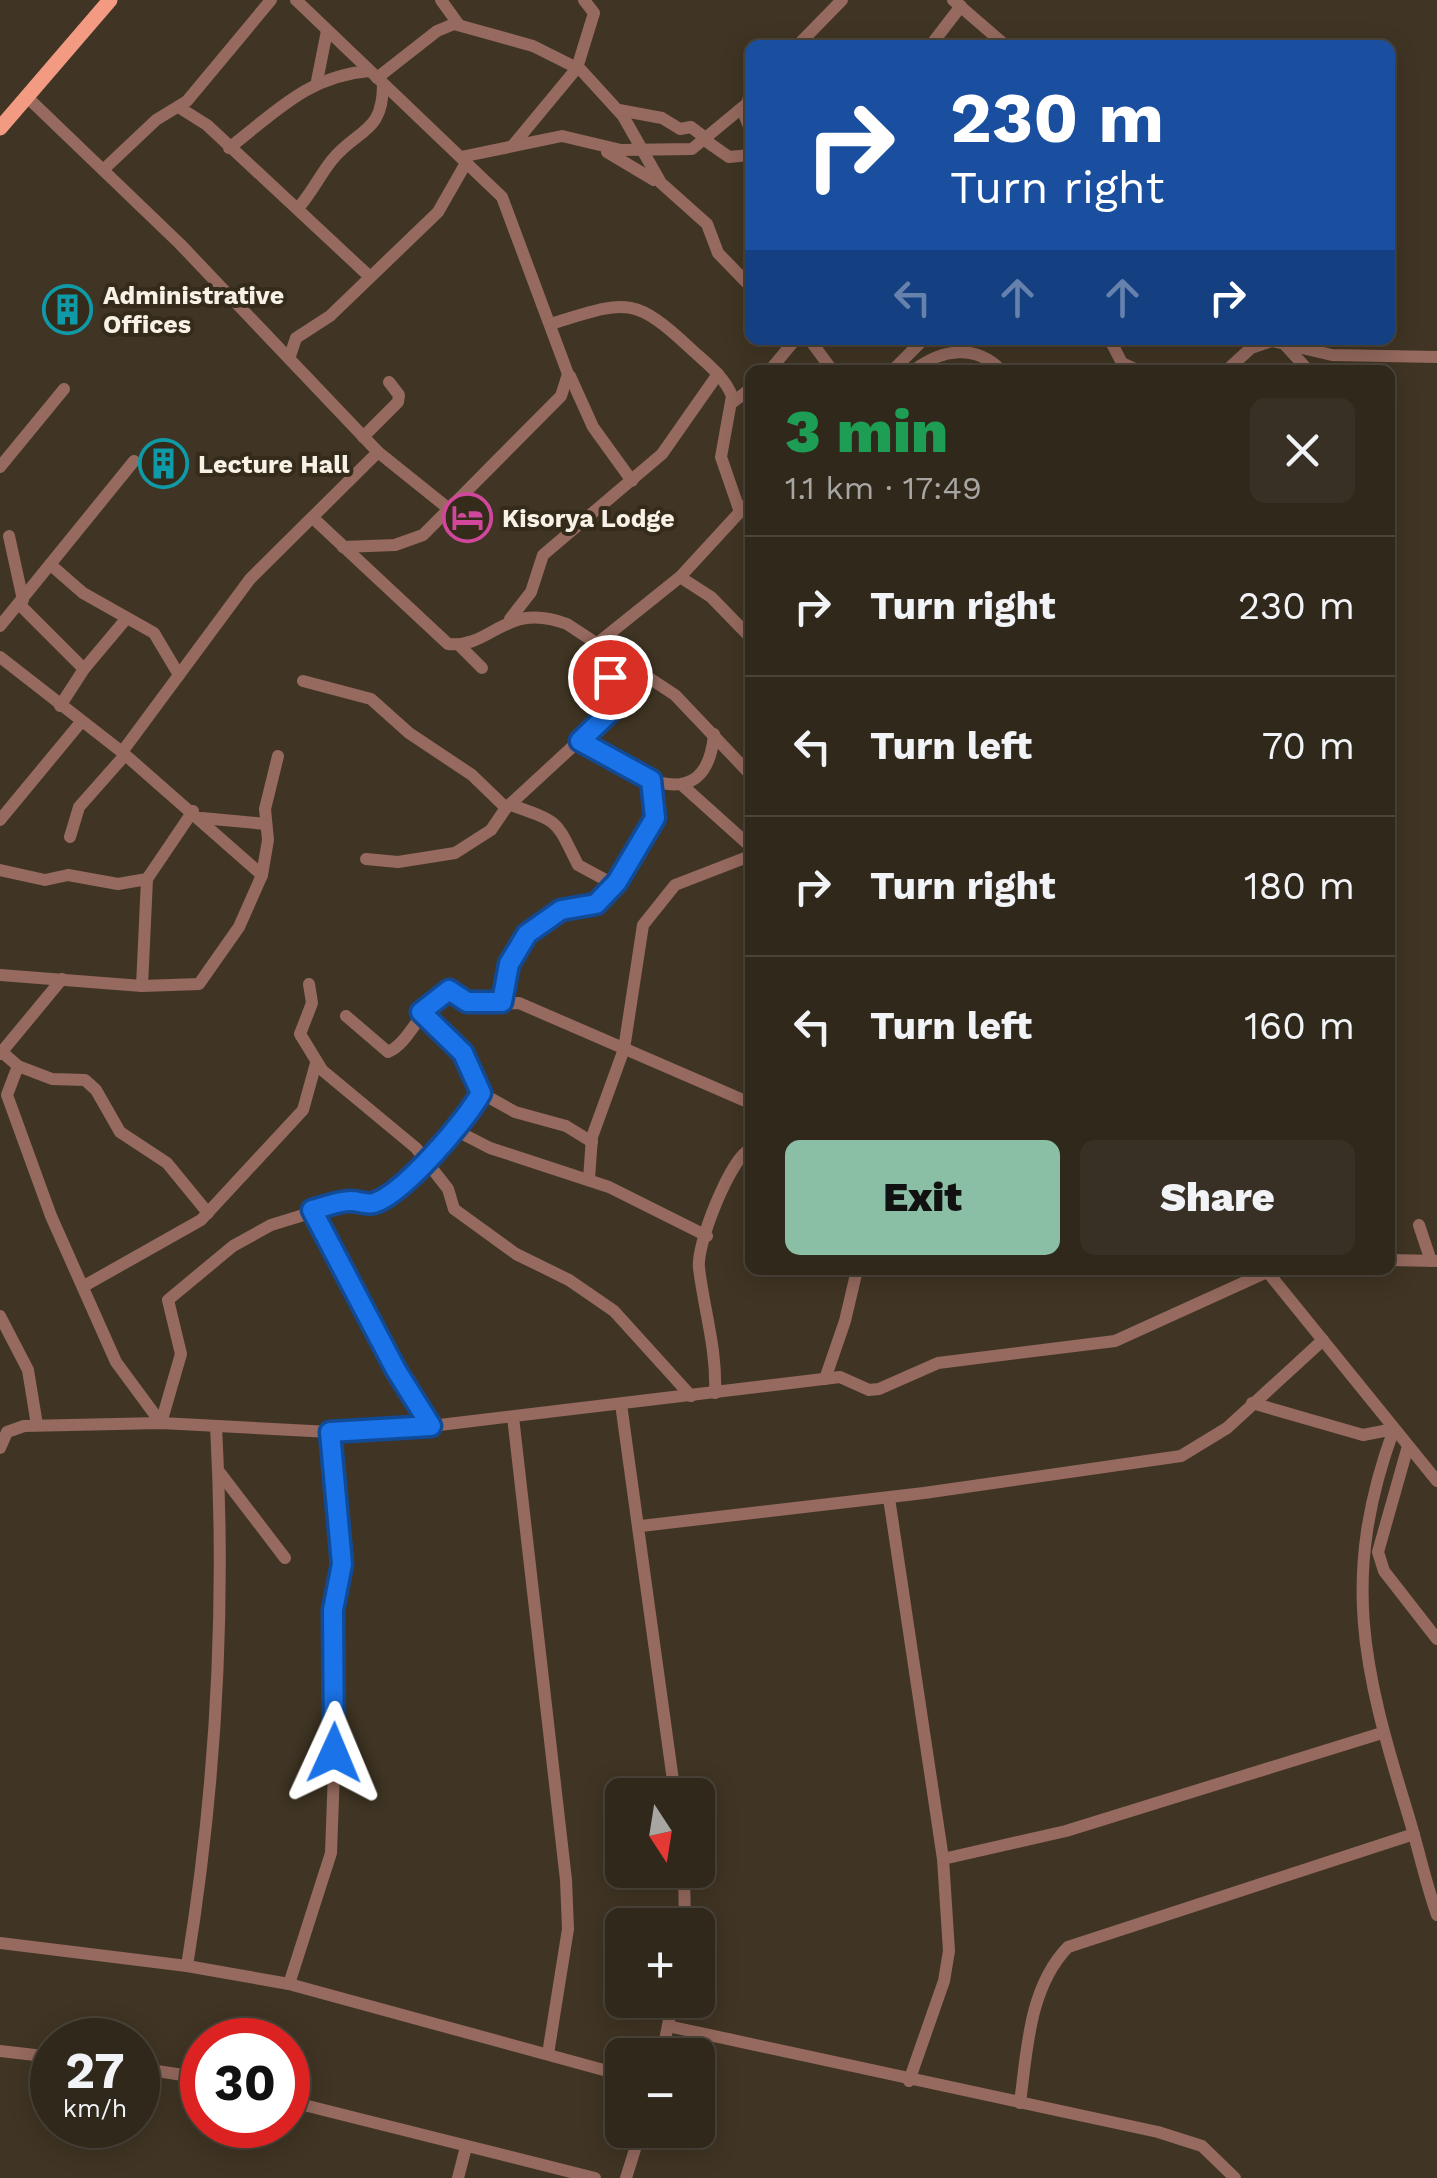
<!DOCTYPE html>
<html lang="en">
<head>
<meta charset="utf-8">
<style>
  body { margin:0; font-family:"Work Sans",sans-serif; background:#383024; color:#f1f3f6; height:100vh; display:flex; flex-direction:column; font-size:38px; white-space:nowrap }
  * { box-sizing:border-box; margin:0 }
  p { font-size:32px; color:#a8a6a3 }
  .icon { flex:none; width:55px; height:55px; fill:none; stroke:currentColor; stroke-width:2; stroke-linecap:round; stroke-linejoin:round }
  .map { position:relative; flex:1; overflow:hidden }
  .side { position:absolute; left:745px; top:365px; width:650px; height:910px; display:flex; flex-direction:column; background:#30281b; border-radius:15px; box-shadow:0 5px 25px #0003,0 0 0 2px #4b443a }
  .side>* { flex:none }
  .hud { position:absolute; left:745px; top:40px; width:650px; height:305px; border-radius:15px; box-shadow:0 5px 25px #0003,0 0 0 2px #4b443a; background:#1a4fa0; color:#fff; overflow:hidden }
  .needle { width:65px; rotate:168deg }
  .buttons { position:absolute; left:605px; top:1778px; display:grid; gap:20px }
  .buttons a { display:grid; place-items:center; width:110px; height:110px; border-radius:15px; background:#30281b; box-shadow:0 5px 25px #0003,0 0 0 2px #4b443a; font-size:50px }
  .speed { position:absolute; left:30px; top:2018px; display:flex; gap:20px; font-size:50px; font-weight:700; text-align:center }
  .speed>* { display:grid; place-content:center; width:130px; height:130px; border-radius:50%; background:#30281b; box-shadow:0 5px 25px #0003,0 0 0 2px #4b443a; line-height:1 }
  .speed small { font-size:25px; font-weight:400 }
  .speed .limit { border:15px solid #d22; background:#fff; color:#111 }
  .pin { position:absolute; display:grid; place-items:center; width:85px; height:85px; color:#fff; margin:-42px; border:5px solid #fff; border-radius:50%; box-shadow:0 2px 10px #0007 }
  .me { position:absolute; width:110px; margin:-55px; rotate:1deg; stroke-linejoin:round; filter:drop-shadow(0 0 8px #0008) }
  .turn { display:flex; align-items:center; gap:35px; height:210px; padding:0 40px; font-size:45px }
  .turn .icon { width:130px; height:130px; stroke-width:2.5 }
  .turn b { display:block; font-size:70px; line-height:85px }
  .lanes { display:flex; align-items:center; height:95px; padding:0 40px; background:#0003; justify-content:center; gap:50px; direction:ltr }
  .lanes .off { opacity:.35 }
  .round { display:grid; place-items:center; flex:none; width:105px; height:105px; border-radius:15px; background:#383024 }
  .overview { display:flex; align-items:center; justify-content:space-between; height:170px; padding:0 40px }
  h1 { font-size:60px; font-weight:800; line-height:75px; color:#1e9e55 }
  .action { display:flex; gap:20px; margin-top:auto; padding:20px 40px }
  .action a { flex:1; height:115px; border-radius:15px; background:#8abfa5; color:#111; font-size:40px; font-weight:800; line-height:115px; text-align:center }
  .action a+a { background:#383024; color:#f1f3f6 }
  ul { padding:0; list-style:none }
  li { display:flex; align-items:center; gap:30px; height:140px; padding:0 40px; border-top:2px solid #4b443a }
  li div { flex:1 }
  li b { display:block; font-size:38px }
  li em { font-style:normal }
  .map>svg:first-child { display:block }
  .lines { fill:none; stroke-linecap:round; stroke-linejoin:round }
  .minor { stroke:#966a5e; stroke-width:12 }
  .major { stroke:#f39a83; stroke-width:15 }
  .route-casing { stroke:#114b97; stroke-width:25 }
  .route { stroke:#1a73e8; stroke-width:18 }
  .labels { text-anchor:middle; stroke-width:8; stroke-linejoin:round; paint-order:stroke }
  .poi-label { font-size:25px; font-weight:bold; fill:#f7f1e6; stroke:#352b1b; text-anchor:start }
</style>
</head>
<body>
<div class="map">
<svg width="1437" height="2178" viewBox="0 0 1437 2178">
  <rect width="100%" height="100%" fill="#403524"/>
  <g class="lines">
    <g class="minor">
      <polyline points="296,0 502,197 568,374 561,396 423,535 395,545 343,547"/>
      <polyline points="441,0 459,25"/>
      <polyline points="953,0 1005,45"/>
      <polyline points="798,45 842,0"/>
      <polyline points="931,45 961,6"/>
      <polyline points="377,78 437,31 454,24 533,46 581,70 623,116 661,183 707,224 718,253 750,286"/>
      <polyline points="317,81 327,31"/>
      <polyline points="750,94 744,114 750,129"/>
      <polyline points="27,97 180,244 378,452 449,509"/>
      <polyline points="180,108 207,125 369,276"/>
      <polyline points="619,110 662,118 680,129 691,127 708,140"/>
      <polyline points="706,141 729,157 750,155"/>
      <polyline points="514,144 577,68 594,13 584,0"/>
      <path d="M229,148c47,-36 79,-72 140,-77"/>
      <polyline points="607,152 654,180"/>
      <polyline points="461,157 562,136 621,150 692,149 744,106"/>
      <polyline points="103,170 156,120 187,101 271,0"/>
      <path d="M299,207c13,-15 21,-32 33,-47 26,-32 51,-26 51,-76"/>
      <path d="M550,324c74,-22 82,-31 141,25 15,14 33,27 41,47l-11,61 19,55"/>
      <polyline points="810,340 832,370"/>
      <polyline points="1110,340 1122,363 1137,370"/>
      <polyline points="1286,346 1308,370"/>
      <polyline points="290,356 296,338 330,316 438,212 466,163"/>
      <polyline points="770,370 795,340"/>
      <polyline points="893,370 923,340"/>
      <path d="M914,370c28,-21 61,-26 87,0"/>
      <polyline points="1227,370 1251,348 1272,341 1332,355 1437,357"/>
      <polyline points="570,376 593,427 632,481"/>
      <polyline points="733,402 750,389"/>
      <polyline points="363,437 398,402 399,395 389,382"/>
      <polyline points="0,467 64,389"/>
      <path d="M313,518l135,126c44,5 57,-44 119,-20l108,71 75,79"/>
      <polyline points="9,536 23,600"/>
      <polyline points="52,566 83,593 154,633 179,675"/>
      <polyline points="680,577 711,597 750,637"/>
      <polyline points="19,604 84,669 60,706"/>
      <polyline points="510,619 531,592 543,555 662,454 718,374"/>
      <polyline points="0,626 134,461"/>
      <polyline points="599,642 680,577 750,501"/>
      <polyline points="460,646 482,668"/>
      <polyline points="0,657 122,752 262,875"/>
      <polyline points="84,669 126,619"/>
      <polyline points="303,681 371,699 409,733 472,775 506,808"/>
      <path d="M581,741c44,30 125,84 133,-7"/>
      <polyline points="122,752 250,579 378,452"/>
      <polyline points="682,785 750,846"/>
      <path d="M511,805c51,18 44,15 67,60l37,20"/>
      <polyline points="202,818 266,824"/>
      <polyline points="0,820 81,722"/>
      <polyline points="70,837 79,807 125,755"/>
      <polyline points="366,859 398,862 455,853 491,830 506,808 608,714 613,651"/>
      <polyline points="0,870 45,880 68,875 118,884 147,879 142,986"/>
      <polyline points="147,879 193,811"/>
      <polyline points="0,975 142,986 199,984 239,927 262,875 268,840 265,809 278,756"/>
      <polyline points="309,984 312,1003 300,1034 322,1070 416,1148 448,1189 454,1209 516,1254 569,1280 614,1311 691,1396"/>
      <polyline points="502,1002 509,964 527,934 561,909 595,905 608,895 655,819 651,780"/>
      <polyline points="421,1012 463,1053 481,1093 515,1112 566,1126 592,1142"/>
      <path d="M346,1016l42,36c23,-10 30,-44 61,-62l23,14 47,-1 231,100"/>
      <polyline points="2,1052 18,1066 52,1079 85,1080 96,1090 120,1132 167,1163 208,1213"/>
      <polyline points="0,1054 62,979"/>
      <polyline points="18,1066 7,1095 51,1216 116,1362 161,1423"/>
      <polyline points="455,1130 490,1148 609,1187 707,1236"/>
      <polyline points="589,1179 592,1137 624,1049 643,925 675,885 750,856"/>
      <polyline points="313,1211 395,1370 431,1426"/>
      <polyline points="1419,1225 1431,1261"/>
      <polyline points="1390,1260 1437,1261"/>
      <polyline points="1266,1270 1437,1481"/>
      <polyline points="84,1286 201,1220 303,1110 316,1063"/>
      <polyline points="0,1316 28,1370 37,1425"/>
      <polyline points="825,1379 845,1321 857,1270"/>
      <path d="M715,1393c2,-44 -11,-83 -16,-125 -3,-23 31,-109 51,-119"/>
      <polyline points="1252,1403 1363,1435 1394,1429"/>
      <polyline points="621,1404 675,1795"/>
      <polyline points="513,1417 566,1880 568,1929 548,2054"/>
      <polyline points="161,1423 181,1354 168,1300 233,1246 271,1225 346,1202 369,1204 394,1193 418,1165 436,1154 481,1093"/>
      <path d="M1394,1429c-54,147 -31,239 13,382 11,35 18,70 30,104"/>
      <polyline points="1408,1446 1378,1552 1384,1571 1437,1639"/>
      <polyline points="0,1448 7,1432 24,1426 161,1423 330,1432 431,1426 840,1377 869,1390 879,1389 938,1363 1115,1341 1267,1272"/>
      <polyline points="220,1473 285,1558"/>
      <polyline points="889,1498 943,1859 949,1951 944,1981 909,2081"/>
      <polyline points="641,1526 924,1493 1181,1456 1227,1428 1323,1340"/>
      <polyline points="943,1859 1066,1831 1382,1733"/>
      <polyline points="684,1870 685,1925"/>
      <polyline points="0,1943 187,1966 289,1984 622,2075"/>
      <path d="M187,1966c29,-178 39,-359 29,-540"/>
      <polyline points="289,1984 331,1853 336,1716 333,1610 342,1564 330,1432"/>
      <polyline points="668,2026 1158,2132 1202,2146 1235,2178"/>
      <polyline points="0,2051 52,2057"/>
      <polyline points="662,2055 673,2000"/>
      <polyline points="138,2068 202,2078"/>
      <polyline points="288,2101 595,2178"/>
      <path d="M1020,2103c7,-53 9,-116 48,-156l346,-113"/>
      <polyline points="458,2178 466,2147"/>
      <polyline points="626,2178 641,2130"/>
    </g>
    <polyline class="major" points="0,128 110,0"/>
  </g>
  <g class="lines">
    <defs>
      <path id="route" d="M334,1753l-1,-143 9,-46 -12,-132 101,-6 -35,-56 -84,-160c12,-3 26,-9 39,-9 8,0 14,4 23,2 29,-9 92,-82 107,-110l-18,-40 -42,-41 28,-22 18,12h35l7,-38 18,-30 34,-24 35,-6 21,-22 38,-64 -4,-38 -71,-39 28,-27 2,-37"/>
    </defs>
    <use href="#route" class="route-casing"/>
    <use href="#route" class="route"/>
  </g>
  <defs>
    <symbol id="building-ring" viewBox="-11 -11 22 22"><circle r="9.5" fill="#352b1b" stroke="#0f9aa8" stroke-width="1.5"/><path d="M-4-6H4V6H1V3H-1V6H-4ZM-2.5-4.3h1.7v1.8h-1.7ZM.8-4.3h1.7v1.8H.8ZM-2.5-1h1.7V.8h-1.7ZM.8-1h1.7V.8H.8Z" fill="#0f9aa8"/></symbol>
    <symbol id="hotel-ring" viewBox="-11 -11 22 22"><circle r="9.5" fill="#352b1b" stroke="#d1479c" stroke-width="1.5"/><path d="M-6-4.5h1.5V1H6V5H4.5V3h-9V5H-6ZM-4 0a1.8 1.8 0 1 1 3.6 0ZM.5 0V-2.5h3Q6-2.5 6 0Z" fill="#d1479c"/></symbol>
  </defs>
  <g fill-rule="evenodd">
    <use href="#building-ring" x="40" y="282" width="55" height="55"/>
    <use href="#building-ring" x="136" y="436" width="55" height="55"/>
    <use href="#hotel-ring" x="440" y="490" width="55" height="55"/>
  </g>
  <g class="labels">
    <g class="poi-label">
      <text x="103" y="304">Administrative<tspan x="103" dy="29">Offices</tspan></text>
      <text x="198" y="473">Lecture Hall</text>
      <text x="502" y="527">Kisorya Lodge</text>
    </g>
  </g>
</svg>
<div class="buttons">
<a><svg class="needle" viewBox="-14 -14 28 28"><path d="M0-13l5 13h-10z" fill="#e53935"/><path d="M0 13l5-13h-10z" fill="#a8a6a3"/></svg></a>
<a>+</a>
<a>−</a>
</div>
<div class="speed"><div>27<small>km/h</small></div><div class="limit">30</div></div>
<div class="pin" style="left:610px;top:677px;background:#d93025"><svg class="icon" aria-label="arrive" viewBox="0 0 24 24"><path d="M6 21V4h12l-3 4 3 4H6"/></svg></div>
<svg class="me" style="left:334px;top:1753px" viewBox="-20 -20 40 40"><path d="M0-17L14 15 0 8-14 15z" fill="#1a73e8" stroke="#fff" stroke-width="4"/></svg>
<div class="hud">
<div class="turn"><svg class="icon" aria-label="right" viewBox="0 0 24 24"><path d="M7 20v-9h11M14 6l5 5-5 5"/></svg><div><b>230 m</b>Turn right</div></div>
<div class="lanes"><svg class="icon off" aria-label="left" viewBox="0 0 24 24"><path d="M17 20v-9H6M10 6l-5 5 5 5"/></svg><svg class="icon off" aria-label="ahead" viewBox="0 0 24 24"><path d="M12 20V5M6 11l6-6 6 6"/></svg><svg class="icon off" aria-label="ahead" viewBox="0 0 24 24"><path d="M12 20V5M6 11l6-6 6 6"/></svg><svg class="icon" aria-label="right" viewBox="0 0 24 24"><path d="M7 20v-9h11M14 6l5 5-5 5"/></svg></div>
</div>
<section class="side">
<div class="overview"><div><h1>3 min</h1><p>1.1 km · 17:49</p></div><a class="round"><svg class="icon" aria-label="close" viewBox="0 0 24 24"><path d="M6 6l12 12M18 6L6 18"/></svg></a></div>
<ul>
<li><svg class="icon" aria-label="right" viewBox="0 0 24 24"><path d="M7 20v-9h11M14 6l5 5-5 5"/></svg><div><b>Turn right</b></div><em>230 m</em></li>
<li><svg class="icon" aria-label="left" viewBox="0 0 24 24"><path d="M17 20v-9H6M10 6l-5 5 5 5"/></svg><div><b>Turn left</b></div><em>70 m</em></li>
<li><svg class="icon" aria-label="right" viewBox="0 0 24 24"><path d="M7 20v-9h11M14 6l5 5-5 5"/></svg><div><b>Turn right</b></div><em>180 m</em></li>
<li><svg class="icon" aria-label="left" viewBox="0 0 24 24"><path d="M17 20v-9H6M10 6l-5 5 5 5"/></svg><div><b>Turn left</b></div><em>160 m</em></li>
</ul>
<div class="action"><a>Exit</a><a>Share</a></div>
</section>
</div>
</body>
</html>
